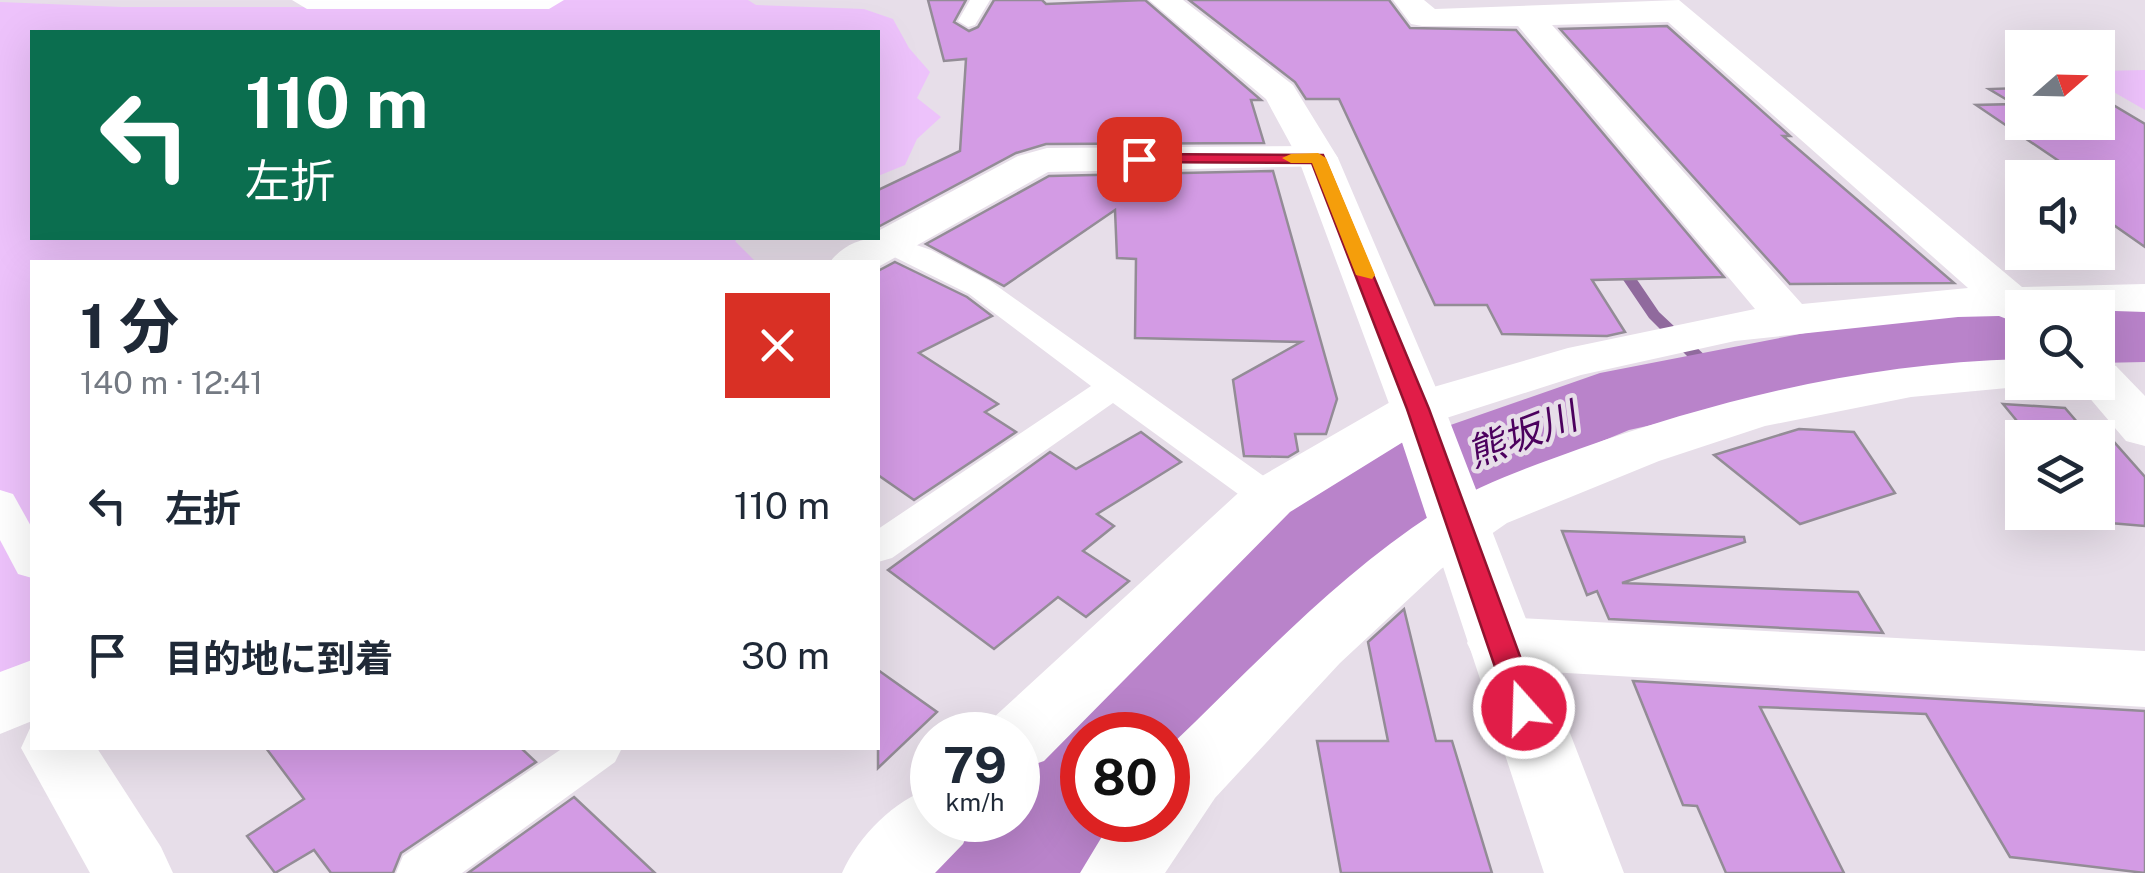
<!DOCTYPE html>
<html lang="ja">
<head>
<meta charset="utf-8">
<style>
  body { margin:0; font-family:"Public Sans","Noto Sans JP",sans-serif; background:#f6f6f7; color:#1f2937; height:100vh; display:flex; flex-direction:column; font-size:38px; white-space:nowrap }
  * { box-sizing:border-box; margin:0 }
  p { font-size:32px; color:#747a83 }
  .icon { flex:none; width:55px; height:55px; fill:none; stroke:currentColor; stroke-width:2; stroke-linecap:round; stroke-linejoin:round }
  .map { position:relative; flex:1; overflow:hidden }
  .drawer { position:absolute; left:30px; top:260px; width:850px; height:490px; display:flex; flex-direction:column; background:#fff; border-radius:0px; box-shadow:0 10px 40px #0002 }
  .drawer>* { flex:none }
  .guide { position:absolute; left:30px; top:30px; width:850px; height:210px; border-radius:0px; box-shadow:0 10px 40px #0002; background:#0b6e4f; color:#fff; overflow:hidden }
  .needle { width:65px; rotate:70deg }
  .controls { position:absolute; left:2005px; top:30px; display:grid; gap:20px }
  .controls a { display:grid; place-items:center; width:110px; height:110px; border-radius:0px; background:#fff; box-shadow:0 10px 40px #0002; font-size:50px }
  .speed { position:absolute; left:910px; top:712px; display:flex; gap:20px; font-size:50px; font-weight:700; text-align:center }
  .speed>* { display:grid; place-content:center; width:130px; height:130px; border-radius:50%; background:#fff; box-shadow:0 10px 40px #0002; line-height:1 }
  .speed small { font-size:25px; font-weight:400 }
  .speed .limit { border:15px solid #d22; background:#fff; color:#111 }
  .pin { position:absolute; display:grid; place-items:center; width:85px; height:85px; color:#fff; margin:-42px; border-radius:20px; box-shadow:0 5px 15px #0006 }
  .me { position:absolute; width:110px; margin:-55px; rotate:340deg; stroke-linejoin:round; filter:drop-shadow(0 0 8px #0008) }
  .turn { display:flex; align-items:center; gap:35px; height:210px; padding:0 50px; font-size:45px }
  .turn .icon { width:130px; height:130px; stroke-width:2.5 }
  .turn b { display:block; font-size:70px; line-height:85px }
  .round { display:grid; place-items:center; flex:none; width:105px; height:105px; border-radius:0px; background:#f6f6f7 }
  .overview { display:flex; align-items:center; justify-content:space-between; height:170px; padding:0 50px }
  h1 { font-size:60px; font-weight:700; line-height:75px }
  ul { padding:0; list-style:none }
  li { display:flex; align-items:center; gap:30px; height:150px; padding:0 50px }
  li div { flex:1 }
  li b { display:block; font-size:38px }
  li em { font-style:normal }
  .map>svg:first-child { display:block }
  .green { fill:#edc2fb }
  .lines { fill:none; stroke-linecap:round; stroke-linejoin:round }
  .stream { fill:#906a9d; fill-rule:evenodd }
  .river { fill:#b983ca; fill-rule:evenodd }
  .building { fill:#d39be4; stroke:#938c96; stroke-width:2.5 }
  .service { fill:#fff; fill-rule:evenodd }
  .minor { fill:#fff; fill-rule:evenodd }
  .trunk { fill:#fff; fill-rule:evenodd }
  .route { fill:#e11d48; stroke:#92132f; stroke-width:2.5 }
  .slow { fill:#f59e0b }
  .labels { text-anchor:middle; stroke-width:9; stroke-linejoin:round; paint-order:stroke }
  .water-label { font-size:38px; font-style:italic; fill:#4c015e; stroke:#e7dee9 }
</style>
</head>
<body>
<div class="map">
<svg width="2145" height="873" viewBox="0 0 2145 873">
  <rect width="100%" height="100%" fill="#e7dee9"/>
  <g class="green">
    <polygon points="561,0 748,0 756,5 864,9 893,19 909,48 930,72 917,98 941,117 917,139 905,165 878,176 878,32 32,32 32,238 740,238 735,241 756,262 32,262 32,666 0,683 0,2 122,7 529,7"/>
    <polygon points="2145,70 2145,110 2098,83 2098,71"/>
  </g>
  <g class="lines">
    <polygon class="stream" points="1618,258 1623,259 1659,312 1727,376 1729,380 1727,384 1715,384 1649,318 1611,262"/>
    <g class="river">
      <polygon points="2145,306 2145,362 2098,363 2095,308"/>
      <polygon points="2022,308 2022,364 1964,365 1805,391 1629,430 1448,505 1343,583 1231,694 1168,772 1168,735 1082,735 1082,820 1128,820 1086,873 916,873 941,820 1018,820 1018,744 1032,729 1054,721 1068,694 1139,622 1259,523 1370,453 1600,373 1805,333 1964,309"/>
    </g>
  </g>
  <g class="building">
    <polygon points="928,0 966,0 954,22 969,31 978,27 994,0 1042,0 1046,4 1145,0 1261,100 1251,100 1264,143 1046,144 1016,153 878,227 878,190 960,151 966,59 944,61"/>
    <polygon points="1189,0 1389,0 1410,28 1516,30 1724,277 1592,280 1625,332 1607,336 1502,334 1487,305 1435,305 1339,99 1306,99 1295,82"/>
    <polygon points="1667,26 1790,136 1783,136 1954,283 1790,284 1560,29"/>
    <polygon points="2022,88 2022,122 2098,122 2098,96 2145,124 2145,247 2098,214 2098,178 2084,178 1976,105 2014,104 1989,89"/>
    <polygon points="1273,171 1337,399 1326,434 1295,434 1298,451 1288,457 1244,456 1233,380 1301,342 1135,338 1136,259 1117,258 1115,210 1004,286 926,244 1049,176"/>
    <polygon points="895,262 967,297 992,316 919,353 998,404 985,412 1016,432 914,500 878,475 878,271"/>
    <polygon points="2003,404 2065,408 2078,423 2099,425 2145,477 2145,526 2098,522 2091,512 2098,512 2098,438 2031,438"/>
    <polygon points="1799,429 1854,432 1895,493 1800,524 1714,455"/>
    <polygon points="1141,432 1181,462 1097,514 1114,526 1083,551 1129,581 1086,617 1058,597 994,649 888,570 1050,452 1076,469"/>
    <polygon points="1562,531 1744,537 1745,542 1622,583 1858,592 1883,633 1609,619 1597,591 1587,595"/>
    <polygon points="1404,609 1436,741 1452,741 1492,873 1341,873 1317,741 1388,741 1368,642"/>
    <polygon points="878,670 937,712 878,768"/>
    <polygon points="1633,681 2145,711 2145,873 2010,857 1926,714 1760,707 1844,873 1726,873 1697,806 1683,805"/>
    <polygon points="266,748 521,748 536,762 401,853 393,873 331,873 314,850 275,873 247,836 304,799"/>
    <polygon points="574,797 655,873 468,873"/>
  </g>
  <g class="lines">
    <g class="service">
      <polygon points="970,0 990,0 975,25 968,27 958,21"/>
      <polygon points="890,236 931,250 990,281 1282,489 1288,498 1282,507 1269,511 1256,507 1113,403 892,558 878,562 878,529 1091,386 969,294 880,250 876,244 880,238"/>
      <polygon points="0,490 13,494 32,528 32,578 18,574 0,540"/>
      <polygon points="563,748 622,748 615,762 462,873 396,873 403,856"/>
    </g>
    <g class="minor">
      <polygon points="292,0 564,0 549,9 307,9"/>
      <path d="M1393,0h31l11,9 244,-9 343,287 123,-3v28l-123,-4v17l-23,-9 -41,1 -223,24 -154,34 -144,46 -147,91 -246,249 -26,9v-35h-34l8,-16 256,-235 151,-87 169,-49 187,-39 -237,-283h-96l-11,-2zM1668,22l300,266 -166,16 -250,-279z"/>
      <path d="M1318,146l14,4 6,8 -6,8 -284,6 -170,95v-5h-48c11,-15 29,-24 48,-24v-7l140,-75 29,-8z"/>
      <path d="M2022,359v23l18,3 -129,12 -146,29 -106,35 -152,62 -66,46 -101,94 -125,135 -50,75h-85l32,-53h56v-72c85,-81 166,-170 266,-235 44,-29 96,-46 145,-64 144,-51 290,-86 443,-90z"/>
      <polygon points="2098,361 2116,366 2145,396 2145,446 2126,441 2076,382 2098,382"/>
      <polygon points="1500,617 2145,651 2145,707 1500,669 1476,661 1467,643 1476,625"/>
      <polygon points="32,660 32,721 0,734 0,672"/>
      <polygon points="31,726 32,748 97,748 161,847 173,873 90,873 21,748"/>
      <path d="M932,787v33h42l-11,24 -28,29h-93c17,-38 52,-72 90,-86z"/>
    </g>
    <polygon class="trunk" points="1149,0 1183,0 1293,85 1338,158 1445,409 1624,873 1544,873 1391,409 1298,158 1266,99"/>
  </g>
  <polygon class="route" points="1139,154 1323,155 1429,409 1539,708 1534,717 1524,720 1514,717 1509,708 1407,409 1312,163 1133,162 1133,156"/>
  <polygon class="slow" points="1318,153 1326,158 1375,275 1372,279 1356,275 1312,163 1291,163 1282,158 1291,154"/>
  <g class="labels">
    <g class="water-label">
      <text transform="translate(1522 435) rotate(-21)" y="13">熊坂川</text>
    </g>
  </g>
</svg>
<div class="controls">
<a><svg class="needle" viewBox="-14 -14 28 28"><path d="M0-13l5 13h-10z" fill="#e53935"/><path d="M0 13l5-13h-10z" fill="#747a83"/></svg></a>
<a><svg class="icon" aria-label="sound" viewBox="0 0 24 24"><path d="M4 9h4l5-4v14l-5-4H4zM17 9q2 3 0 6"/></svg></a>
<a><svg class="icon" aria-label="search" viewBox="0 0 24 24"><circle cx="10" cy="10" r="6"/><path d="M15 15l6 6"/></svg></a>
<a><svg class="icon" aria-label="layers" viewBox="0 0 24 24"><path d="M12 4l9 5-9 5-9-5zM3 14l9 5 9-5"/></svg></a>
</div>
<div class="speed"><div>79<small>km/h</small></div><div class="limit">80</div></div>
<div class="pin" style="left:1139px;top:159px;background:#d93025"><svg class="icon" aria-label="arrive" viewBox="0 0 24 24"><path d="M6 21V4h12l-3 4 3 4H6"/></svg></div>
<svg class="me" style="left:1524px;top:708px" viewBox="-20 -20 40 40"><circle r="17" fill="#e11d48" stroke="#fff" stroke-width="3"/><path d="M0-11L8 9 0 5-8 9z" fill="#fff"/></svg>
<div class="guide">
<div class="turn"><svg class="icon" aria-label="left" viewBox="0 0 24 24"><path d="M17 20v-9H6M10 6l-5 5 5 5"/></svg><div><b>110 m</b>左折</div></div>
</div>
<section class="drawer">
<div class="overview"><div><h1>1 分</h1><p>140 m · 12:41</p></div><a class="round" style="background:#d93025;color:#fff"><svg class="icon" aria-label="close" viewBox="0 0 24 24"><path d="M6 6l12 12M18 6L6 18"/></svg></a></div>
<ul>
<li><svg class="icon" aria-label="left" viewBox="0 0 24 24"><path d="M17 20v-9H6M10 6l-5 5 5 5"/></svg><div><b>左折</b></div><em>110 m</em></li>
<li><svg class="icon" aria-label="arrive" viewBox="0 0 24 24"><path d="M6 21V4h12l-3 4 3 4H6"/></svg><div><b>目的地に到着</b></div><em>30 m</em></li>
</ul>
</section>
</div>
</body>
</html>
